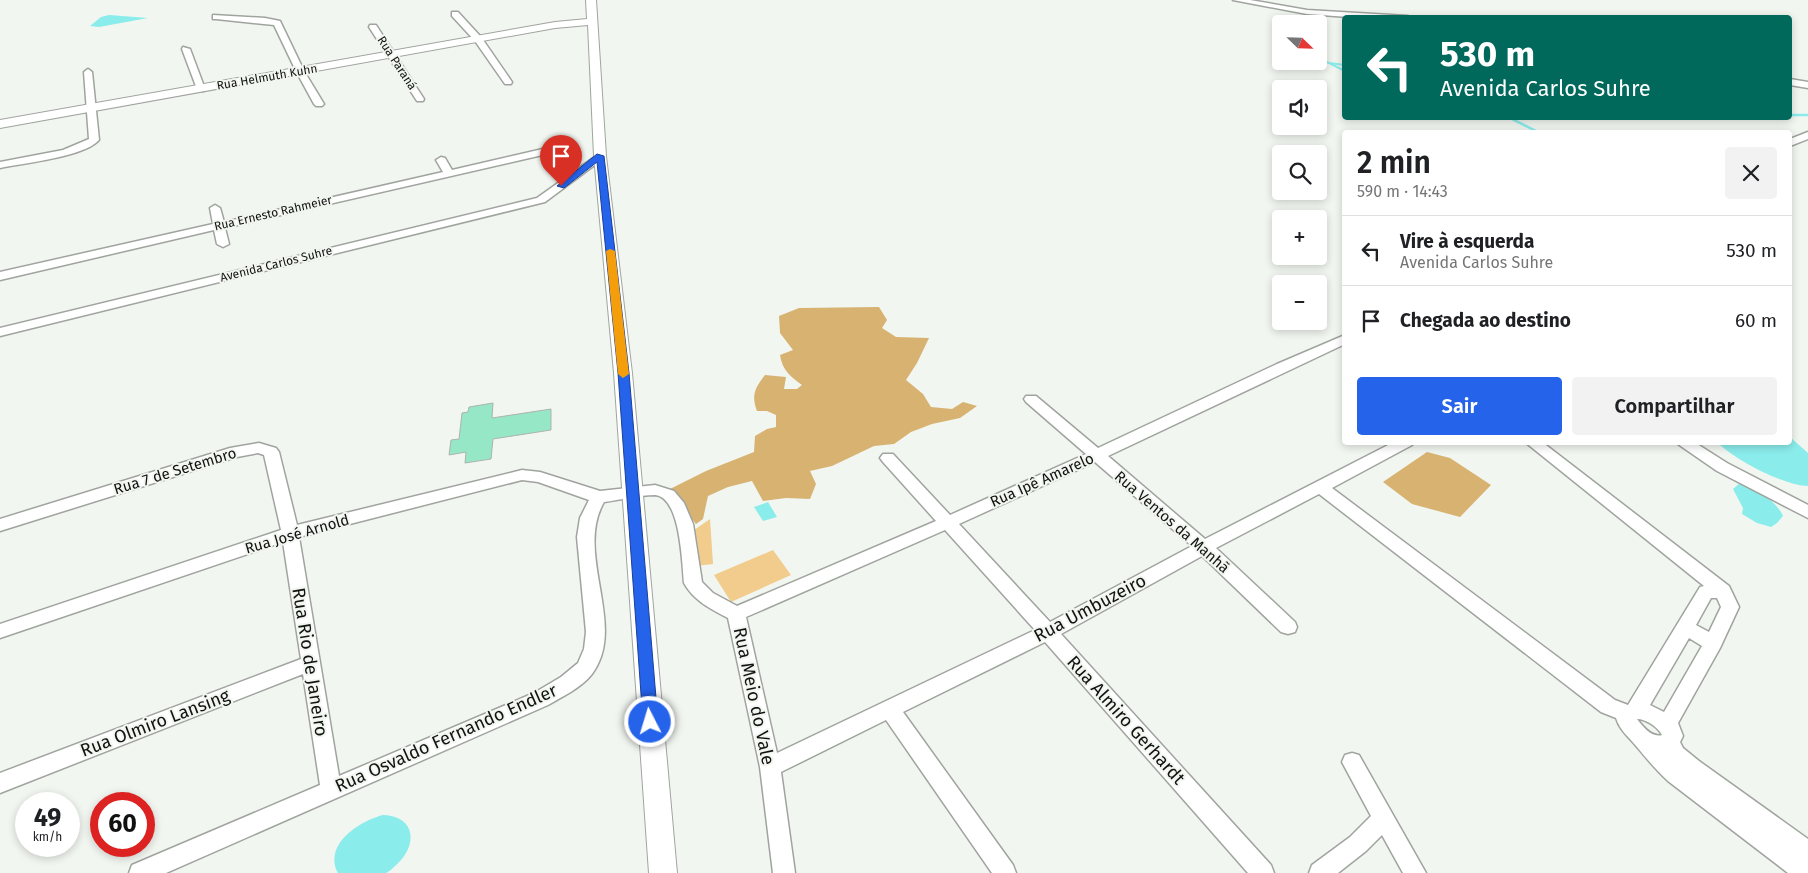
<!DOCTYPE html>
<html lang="pt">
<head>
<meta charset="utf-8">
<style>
  body { margin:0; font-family:"Fira Sans",sans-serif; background:#f2f2f2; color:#202124; height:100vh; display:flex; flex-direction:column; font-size:19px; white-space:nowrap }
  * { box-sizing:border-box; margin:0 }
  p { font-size:16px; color:#757577 }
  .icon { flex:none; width:28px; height:28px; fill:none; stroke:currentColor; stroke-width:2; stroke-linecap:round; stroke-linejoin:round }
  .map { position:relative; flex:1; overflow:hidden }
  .drawer { position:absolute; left:1342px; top:130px; width:450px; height:315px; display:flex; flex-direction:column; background:#fff; border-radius:5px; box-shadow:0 2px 8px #0003 }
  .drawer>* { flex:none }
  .banner { position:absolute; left:1342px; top:15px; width:450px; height:105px; border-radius:5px; box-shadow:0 2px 8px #0003; background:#00695c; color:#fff; overflow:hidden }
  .needle { width:32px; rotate:113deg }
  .controls { position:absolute; left:1272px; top:15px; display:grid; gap:10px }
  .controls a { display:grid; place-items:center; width:55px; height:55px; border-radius:5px; background:#fff; box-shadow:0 2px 8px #0003; font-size:25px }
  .speed { position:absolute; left:15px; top:792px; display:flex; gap:10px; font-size:25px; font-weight:700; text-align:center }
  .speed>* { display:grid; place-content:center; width:65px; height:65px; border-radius:50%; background:#fff; box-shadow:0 2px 8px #0003; line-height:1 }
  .speed small { font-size:12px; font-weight:400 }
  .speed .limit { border:8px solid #d22; background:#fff; color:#111 }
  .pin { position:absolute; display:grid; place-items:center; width:42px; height:42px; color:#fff; margin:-51px -21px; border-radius:50% 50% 50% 0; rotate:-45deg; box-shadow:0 0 5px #0007 }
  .pin .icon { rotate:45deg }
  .me { position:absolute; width:55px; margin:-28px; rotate:355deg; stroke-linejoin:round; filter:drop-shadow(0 0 4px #0008) }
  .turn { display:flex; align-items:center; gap:18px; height:105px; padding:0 15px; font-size:22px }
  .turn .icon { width:65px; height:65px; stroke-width:2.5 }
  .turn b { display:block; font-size:35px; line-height:42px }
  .round { display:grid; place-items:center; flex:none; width:52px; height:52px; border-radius:5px; background:#f2f2f2 }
  .headline { display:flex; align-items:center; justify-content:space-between; height:85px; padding:0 15px }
  h1 { font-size:30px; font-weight:600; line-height:38px }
  .cta { display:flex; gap:10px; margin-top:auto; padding:10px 15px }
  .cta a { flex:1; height:58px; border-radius:5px; background:#2563eb; color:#fff; font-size:20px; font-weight:600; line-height:58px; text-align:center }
  .cta a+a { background:#f2f2f2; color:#202124 }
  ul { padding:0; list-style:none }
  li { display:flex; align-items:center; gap:15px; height:70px; padding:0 15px; border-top:1px solid #e0e0e0 }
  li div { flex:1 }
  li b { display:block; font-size:19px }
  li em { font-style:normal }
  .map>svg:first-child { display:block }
  .green { fill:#f2cc8c }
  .forest { fill:#d7b271 }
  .water { fill:#8aeceb }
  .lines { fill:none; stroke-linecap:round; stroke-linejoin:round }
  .stream-far1 { stroke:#8aeceb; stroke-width:2 }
  .stream { stroke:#8aeceb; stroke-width:2.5 }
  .building { fill:#96e7c5; stroke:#acb3b0 }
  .minor-casing { stroke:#a0a49f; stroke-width:3 }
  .major-casing { stroke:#a0a49f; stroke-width:2 }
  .minor { fill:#fff; fill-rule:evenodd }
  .major { fill:#fff; fill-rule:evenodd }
  .route { fill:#2563eb; stroke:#184099 }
  .slow { fill:#f59e0b }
  .labels { text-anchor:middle; stroke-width:4; stroke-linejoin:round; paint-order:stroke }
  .far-street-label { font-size:12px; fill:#121311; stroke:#f2f6f0 }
  .street-label { font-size:15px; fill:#121311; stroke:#f2f6f0 }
  .near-street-label { font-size:18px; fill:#121311; stroke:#f2f6f0 }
</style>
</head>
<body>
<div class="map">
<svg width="1808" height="873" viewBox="0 0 1808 873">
  <rect width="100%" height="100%" fill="#f2f6f0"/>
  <g class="green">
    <polygon points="710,519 713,564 696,566 694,530"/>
    <polygon points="773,550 791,575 731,602 714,575"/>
  </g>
  <g class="forest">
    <path d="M879,307l8,13 -5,8 14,9 33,1 -12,25 -11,17 17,14 8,13 21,2 11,-7 14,4 -17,12 -28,6 -21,8 -17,12 -20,2 -42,20 -22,5 6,13 -6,15 -24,-1 -23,3 -11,-20 -24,6 -20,9 -5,23 -7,5 -28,-34 38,-19 48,-19 1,-16 12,-7 9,-2v-12l-9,-4h-10c-6,-16 -2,-23 8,-36l21,2 -2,12h13l5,-4c-11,-8 -20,-15 -22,-30l13,-5 -13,-17 -1,-17 20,-8z"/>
    <polygon points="1427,452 1450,458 1491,485 1460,517 1412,504 1383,482"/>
  </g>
  <g class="water">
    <polygon points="109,15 148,18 99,27 90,26 101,17"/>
    <path d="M1790,437l18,16v33c-24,0 -74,-27 -90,-43l72,-1z"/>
    <path d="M1740,483c16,7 36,17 43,33l-6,7 -6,4 -14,-4 -15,-9 1,-6 -10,-19z"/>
    <polygon points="768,502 777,517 763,521 754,507"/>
    <path d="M383,815c34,1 35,32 12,51 -2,2 -6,6 -9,7 -13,0 -35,0 -48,0 -15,-29 22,-52 45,-58z"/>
  </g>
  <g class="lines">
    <g class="stream-far1">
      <polyline points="1319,59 1329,63 1345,65"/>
      <polyline points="1331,64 1345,71"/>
    </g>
    <g class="stream">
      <polyline points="1790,115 1808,115"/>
      <polyline points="1510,118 1538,132"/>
    </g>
  </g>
  <polygon class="building" points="493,403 492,418 551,409 551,430 493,439 491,459 465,463 466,452 449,455 451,440 459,439 462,413 468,412 469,407"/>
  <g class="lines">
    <defs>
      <g id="minor">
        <polygon points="1233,0 1250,0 1307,10 1408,16 1411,18 1362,18 1307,14"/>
        <polygon points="452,12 458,12 481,37 512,82 511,84 505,84 475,41 452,16"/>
        <polygon points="213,15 265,18 280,21 304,71 324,104 322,106 316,106 314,104 296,71 274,25 216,19 213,19"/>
        <polygon points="370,25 376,25 424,99 423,101 417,101 369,27"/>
        <polygon points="183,47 190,49 205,89 204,91 198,91 197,89 182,49"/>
        <path d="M88,69l4,3 7,68c-15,17 -75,23 -99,28v-6l63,-12 26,-11 -5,-67z"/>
        <polygon points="1790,79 1808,82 1808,88 1790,85"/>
        <polygon points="1808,132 1808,139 1790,146 1790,139"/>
        <polygon points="547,148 551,149 551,153 225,228 229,244 223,247 217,244 214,230 0,280 0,272 213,224 210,208 215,205 220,208 224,222 443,172 436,160 441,157 445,158 452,170"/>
        <polygon points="600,153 605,156 604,158 545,202 0,336 0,328 537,198"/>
        <path d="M1345,335v9l-237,112 97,83 189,-97h20l-2,3 -80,43 283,212 13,5 72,-118 4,-1 -179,-144h17l187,144 10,21 -19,41 -42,75 5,13 -3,6 3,6 16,13 109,78v34h-20l-120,-92c-12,-11 -21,-22 -31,-34 -8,-10 -17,-16 -21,-29l-15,-6 -282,-218 -103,54 79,74 2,5 -2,5 -7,2 -7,-2 -79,-76 -141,78 210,231 3,8h-26l-203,-231 -142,70 110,153 3,8h-24l-106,-153 -105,52 14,101h-22l-13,-106 -32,-149c-17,-9 -34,-17 -44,-35 -2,-19 -3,-86 -29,-88 -16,0 -35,5 -51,7 -30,52 24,124 -12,172 -11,14 -29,22 -44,31l-382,168h-37l3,-8 188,-80 -17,-111 -303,119v-20l301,-114 -18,-117 -283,96v-14l281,-94 -17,-75 -6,-2 -21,4 -237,74v-12l230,-71 29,-5 17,5 3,4 18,73 225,-55 18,2 60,19 55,-6 19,6 10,12 9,21 9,58 11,11 24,13 199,-85 -53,-59 -3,-4 3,-4h10l57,61 136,-61 -60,-52 -2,-3 2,-3h10l62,52 179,-84zM1095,462l97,84 -142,76 -91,-98zM522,480l16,2 51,18 -9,18 -3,19 9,95 -2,17 -6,14 -17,14 -27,16 -195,83 -40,-239zM945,530l90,100 -258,123 -31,-136zM1711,598h6l4,9 -12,25 -13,-7zM1689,638l13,8 -38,66 -14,-7zM1637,719c9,0 21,8 25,16 -10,3 -19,-8 -25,-16z"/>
        <polygon points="1675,442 1694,442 1727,463 1808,505 1808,518 1717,471"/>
        <polygon points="1352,753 1359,755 1426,873 1403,873 1382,835 1366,851 1338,873 1309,873 1312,865 1350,837 1371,816 1342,762 1345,755"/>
      </g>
      <polygon id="major" points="586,0 596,0 606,156 632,373 677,873 649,873 614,373 594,156 588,25 555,28 0,128 0,120 555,22 587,19"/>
    </defs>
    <use href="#minor" class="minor-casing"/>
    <use href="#major" class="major-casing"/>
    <use href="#minor" class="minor"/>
    <use href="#major" class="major"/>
  </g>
  <polygon class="route" points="597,154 604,156 629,373 658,722 656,727 650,729 645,727 643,722 618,373 597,162 564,188 557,186"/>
  <polygon class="slow" points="610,249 615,251 629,374 623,378 618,374 606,251"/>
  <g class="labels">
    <g class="far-street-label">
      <text transform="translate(397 63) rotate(57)" y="4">Rua Paraná</text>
      <text transform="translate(267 77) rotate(-10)" y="4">Rua Helmuth Kuhn</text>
      <text transform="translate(273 213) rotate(-13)" y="4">Rua Ernesto Rahmeier</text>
      <text transform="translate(276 264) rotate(-14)" y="4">Avenida Carlos Suhre</text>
    </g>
    <g class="street-label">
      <text transform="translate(175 471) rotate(-17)" y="5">Rua 7 de Setembro</text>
      <text transform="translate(1042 480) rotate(-24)" y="5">Rua Ipê Amarelo</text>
      <text transform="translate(1172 522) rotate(41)" y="5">Rua Ventos da Manhã</text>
      <text transform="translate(297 534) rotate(-16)" y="5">Rua José Arnold</text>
    </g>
    <g class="near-street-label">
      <text transform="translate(1090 608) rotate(-28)" y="6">Rua Umbuzeiro</text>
      <text transform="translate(310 662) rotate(81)" y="6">Rua Rio de Janeiro</text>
      <text transform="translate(754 696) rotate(78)" y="6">Rua Meio do Vale</text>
      <text transform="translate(1126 720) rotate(48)" y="6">Rua Almiro Gerhardt</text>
      <text transform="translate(155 723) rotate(-21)" y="6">Rua Olmiro Lansing</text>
      <text transform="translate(446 738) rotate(-24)" y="6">Rua Osvaldo Fernando Endler</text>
    </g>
  </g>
</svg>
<div class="controls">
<a><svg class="needle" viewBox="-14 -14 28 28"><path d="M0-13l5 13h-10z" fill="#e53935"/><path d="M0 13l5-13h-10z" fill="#757577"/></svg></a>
<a><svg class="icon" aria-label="sound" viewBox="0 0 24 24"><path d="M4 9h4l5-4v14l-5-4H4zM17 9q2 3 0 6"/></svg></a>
<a><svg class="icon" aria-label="search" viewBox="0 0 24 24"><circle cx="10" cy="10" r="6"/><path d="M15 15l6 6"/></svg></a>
<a>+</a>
<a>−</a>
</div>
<div class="speed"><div>49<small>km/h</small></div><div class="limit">60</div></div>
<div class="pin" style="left:561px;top:186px;background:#d93025"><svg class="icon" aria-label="arrive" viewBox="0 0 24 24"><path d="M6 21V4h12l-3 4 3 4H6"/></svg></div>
<svg class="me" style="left:650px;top:722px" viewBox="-20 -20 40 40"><circle r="17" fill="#2563eb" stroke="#fff" stroke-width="3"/><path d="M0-11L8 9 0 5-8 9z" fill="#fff"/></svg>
<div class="banner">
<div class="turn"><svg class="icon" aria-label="left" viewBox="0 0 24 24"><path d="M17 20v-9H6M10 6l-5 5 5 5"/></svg><div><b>530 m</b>Avenida Carlos Suhre</div></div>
</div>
<section class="drawer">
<div class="headline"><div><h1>2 min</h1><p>590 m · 14:43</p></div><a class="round"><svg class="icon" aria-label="close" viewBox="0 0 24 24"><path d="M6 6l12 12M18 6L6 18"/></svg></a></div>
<ul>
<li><svg class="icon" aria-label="left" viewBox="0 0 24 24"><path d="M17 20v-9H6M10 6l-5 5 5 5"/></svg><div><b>Vire à esquerda</b><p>Avenida Carlos Suhre</p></div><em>530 m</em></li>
<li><svg class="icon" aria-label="arrive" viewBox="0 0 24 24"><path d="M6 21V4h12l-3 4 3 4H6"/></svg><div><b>Chegada ao destino</b></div><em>60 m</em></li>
</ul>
<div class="cta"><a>Sair</a><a>Compartilhar</a></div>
</section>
</div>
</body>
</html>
